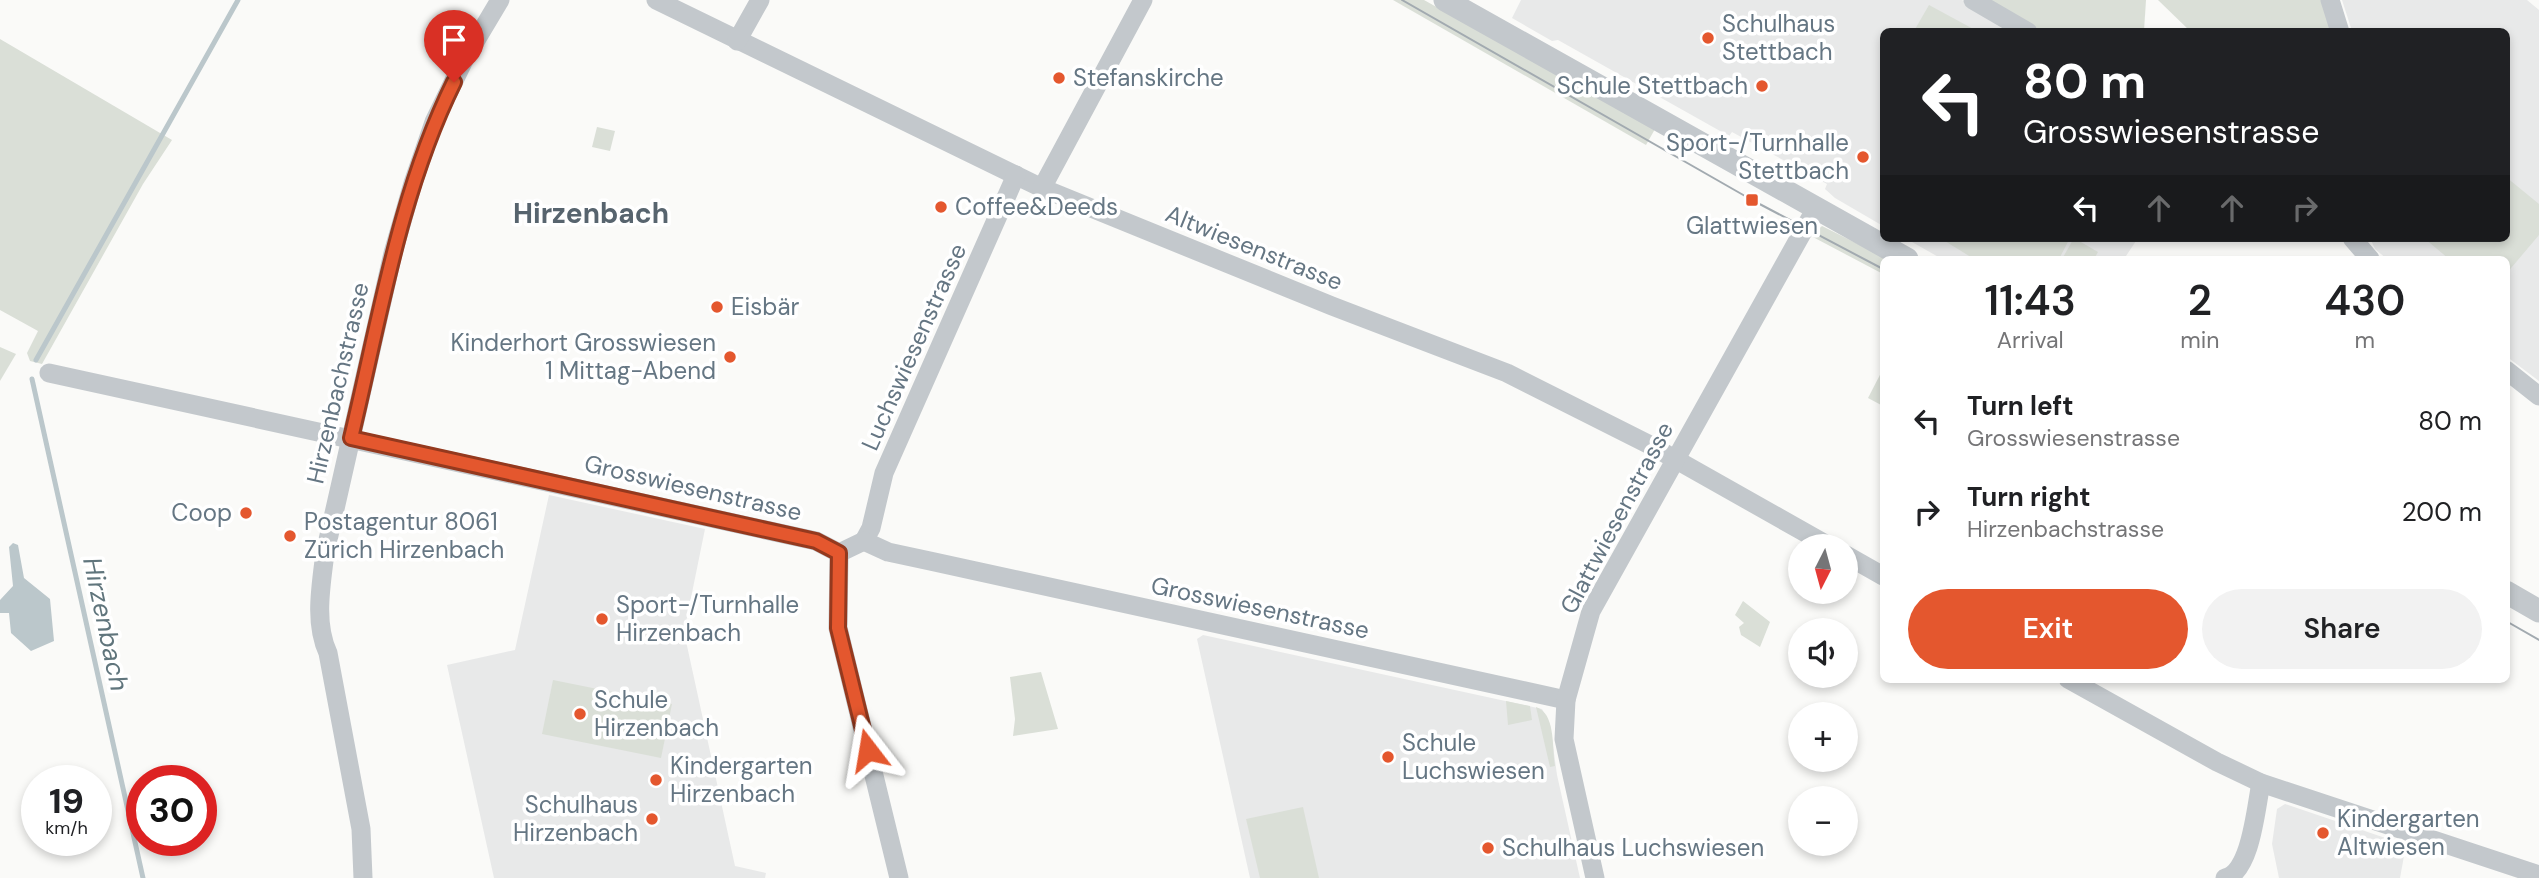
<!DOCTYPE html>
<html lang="en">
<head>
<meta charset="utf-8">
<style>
  body { margin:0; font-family:"DM Sans",sans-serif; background:#f2f2f2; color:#202124; height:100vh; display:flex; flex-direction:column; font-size:26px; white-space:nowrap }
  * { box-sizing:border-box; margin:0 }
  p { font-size:23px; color:#757577 }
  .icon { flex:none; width:38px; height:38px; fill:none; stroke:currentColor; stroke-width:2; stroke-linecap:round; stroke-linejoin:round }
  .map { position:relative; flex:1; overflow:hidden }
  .details { position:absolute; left:1880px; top:256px; width:630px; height:427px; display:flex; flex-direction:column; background:#fff; border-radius:10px; box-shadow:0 4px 10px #0003 }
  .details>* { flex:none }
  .hud { position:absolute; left:1880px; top:28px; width:630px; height:214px; border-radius:10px; box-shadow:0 4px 10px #0003; background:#202124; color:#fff; overflow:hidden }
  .needle { width:46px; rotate:186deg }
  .controls { position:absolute; left:1788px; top:534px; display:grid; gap:14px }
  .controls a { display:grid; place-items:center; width:70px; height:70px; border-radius:50%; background:#fff; box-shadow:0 4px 10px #0003; font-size:35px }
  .speed { position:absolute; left:21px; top:765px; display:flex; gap:14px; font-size:35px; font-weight:700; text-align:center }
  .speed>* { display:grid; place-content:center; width:91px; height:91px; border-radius:50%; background:#fff; box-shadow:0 4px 10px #0003; line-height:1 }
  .speed small { font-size:18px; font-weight:400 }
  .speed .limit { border:10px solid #d22; background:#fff; color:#111 }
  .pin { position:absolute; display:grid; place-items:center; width:60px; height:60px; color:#fff; margin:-72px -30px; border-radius:50% 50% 50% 0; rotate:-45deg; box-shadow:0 0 7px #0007 }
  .pin .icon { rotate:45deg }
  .me { position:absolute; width:77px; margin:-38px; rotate:346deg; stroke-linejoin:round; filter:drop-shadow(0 0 5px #0008) }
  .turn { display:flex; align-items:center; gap:24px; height:147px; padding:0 28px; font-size:32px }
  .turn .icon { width:91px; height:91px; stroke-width:2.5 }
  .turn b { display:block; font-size:49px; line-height:60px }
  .lanes { display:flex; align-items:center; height:66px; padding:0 28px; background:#0003; justify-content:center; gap:35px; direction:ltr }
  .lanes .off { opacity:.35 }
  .eta { display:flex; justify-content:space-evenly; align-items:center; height:119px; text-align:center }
  .eta b { font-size:42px; font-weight:600; line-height:49px }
  .button { display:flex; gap:14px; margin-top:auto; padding:14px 28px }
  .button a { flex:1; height:80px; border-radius:42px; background:#e4572e; color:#fff; font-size:28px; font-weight:600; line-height:80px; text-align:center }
  .button a+a { background:#f2f2f2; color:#202124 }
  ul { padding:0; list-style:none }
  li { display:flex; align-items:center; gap:21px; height:91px; padding:0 28px }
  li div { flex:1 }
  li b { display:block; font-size:26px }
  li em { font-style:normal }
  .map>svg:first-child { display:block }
  .built { fill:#e8e9e9 }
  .green { fill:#dadfd7 }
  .water { fill:#bbc7cb }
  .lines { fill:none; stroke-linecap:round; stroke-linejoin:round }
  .stream { stroke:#bbc7cb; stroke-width:5 }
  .minor { stroke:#c3c8cc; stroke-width:19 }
  .tertiary { stroke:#c3c8cc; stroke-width:23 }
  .tram { stroke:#a2aab0; stroke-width:2 }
  .route-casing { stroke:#94391e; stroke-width:18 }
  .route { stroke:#e4572e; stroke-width:12 }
  .poi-dot { fill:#e4572e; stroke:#fff; stroke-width:2.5 }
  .labels { text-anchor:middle; stroke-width:7; stroke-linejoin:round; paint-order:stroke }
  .poi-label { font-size:24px; fill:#657683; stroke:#fff; text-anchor:start }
  .street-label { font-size:24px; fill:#657683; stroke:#fff }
  .water-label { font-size:26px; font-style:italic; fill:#60757c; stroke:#fff }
  .quarter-label { font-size:28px; font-weight:bold; fill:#57646e; stroke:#fff }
</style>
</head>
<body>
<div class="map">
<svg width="2539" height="878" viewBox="0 0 2539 878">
  <rect width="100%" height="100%" fill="#fafaf8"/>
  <g class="built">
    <polygon points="1521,0 1962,0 2019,31 1883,32 1883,226 1835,198 1825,189 1827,184 1732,132 1729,136 1558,40 1552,41 1512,18"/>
    <polygon points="2342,0 2527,0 2539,10 2539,381 2506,356 2506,259 2387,259 2375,249 2370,238 2506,238 2506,32 2352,31"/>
    <polygon points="1905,238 2138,238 2124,259 1942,259"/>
    <polygon points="549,495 705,529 684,632 735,866 766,873 765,878 494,878 447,665 515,650"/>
    <polygon points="1203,635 1542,709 1550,724 1557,775 1580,878 1250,878 1197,639"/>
    <polygon points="2285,804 2406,845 2400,878 2279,878 2272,844 2277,809"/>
  </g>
  <g class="green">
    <polygon points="1393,0 1424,0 1655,129 1646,145"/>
    <polygon points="1984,0 2146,0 2144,31 2040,31"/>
    <polygon points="2158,0 2323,0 2333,31 2190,31"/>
    <polygon points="1929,5 1977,31 1914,31"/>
    <polygon points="0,39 172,140 143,184 42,364 30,361 27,353 38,331 0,310"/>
    <polygon points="597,127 615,131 610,151 592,147"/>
    <polygon points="2506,177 2539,204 2539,235 2506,274 2506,259 2449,259 2424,238 2506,238"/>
    <polygon points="1822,226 1888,259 1883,259 1883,274 1811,236"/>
    <polygon points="1940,238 2070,238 2059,259 1974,259"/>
    <polygon points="2074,238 2098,252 2094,259 2062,259"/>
    <polygon points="0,347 16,354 0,381"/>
    <polygon points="1883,369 1883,406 1868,398"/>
    <polygon points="1743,601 1770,622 1760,647 1741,635 1739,627 1744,623 1735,615"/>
    <polygon points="1041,672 1058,729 1013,736 1015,719 1010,677"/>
    <polygon points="553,680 672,704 661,758 542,734"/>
    <polygon points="1506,701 1530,706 1532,720 1508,725"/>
    <path d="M1536,707c20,6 16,42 19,59l-5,1z"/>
    <polygon points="1303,807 1319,878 1260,878 1246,819"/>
  </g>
  <polygon class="water" points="13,543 18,545 24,578 50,599 54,641 31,651 11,633 9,613 0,613 0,600 13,586 9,547"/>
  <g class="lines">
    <g class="stream">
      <polyline points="36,360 238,0"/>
      <polyline points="32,379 143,878"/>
    </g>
    <g class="minor">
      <polyline points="656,0 1042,188 1332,306 1507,373 1650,445 1829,546"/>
      <polyline points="1973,0 2028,32"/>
      <polyline points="2330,0 2340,32"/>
      <polyline points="737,41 760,0"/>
      <polyline points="1042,188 1143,0"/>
      <polyline points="2352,238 2370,259"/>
      <polyline points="2506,370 2539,396"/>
      <polyline points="49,373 816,541 839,553"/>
      <polyline points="864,541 871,528 884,473 1016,175"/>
      <polyline points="839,553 864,541 888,552 930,561 1566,700"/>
      <polyline points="839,553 838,628 899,878"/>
      <polyline points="1846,555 1883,576"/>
      <polyline points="2068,679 2217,762 2261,783 2539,875"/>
      <path d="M363,878l-2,-49 -33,-176c-14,-30 -7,-67 -3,-100l68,-300 20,-70 21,-61 29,-60 37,-62"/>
      <polyline points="1595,878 1564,739 1566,700 1591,611 1816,208"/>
      <path d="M2225,878c26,-6 31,-71 36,-95"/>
    </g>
    <g class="tertiary">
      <polyline points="1445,0 1907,259"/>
      <polyline points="2506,592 2539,611"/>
    </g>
    <g class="tram">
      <polyline points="1402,0 1752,200 1883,269"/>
      <polyline points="2506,621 2539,640"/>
    </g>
  </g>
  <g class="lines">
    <defs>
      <path id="route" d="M454,82c-55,112 -74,236 -103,356l465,103 23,12 -1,75 30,122"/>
    </defs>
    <use href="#route" class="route-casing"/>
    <use href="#route" class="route"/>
  </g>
  <g class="poi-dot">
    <circle cx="1708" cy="38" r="7"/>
    <circle cx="1059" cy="78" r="7"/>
    <circle cx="1762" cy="86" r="7"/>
    <circle cx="1863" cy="157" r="7"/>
    <rect x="1745" y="193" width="14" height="14" rx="3.5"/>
    <circle cx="941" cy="207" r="7"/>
    <circle cx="717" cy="307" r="7"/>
    <circle cx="730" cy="357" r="7"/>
    <circle cx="246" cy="513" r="7"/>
    <circle cx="290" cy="536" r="7"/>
    <circle cx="602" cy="619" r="7"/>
    <circle cx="580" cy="714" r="7"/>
    <circle cx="1388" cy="757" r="7"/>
    <circle cx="656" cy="780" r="7"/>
    <circle cx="652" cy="819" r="7"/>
    <circle cx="2323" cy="833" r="7"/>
    <circle cx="1488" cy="848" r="7"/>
  </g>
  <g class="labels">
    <g class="poi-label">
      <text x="1722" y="32">Schulhaus<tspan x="1722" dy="28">Stettbach</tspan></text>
      <text x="1073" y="86">Stefanskirche</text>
      <text x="1748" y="94" text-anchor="end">Schule Stettbach</text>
      <text x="1849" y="151" text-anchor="end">Sport-/Turnhalle<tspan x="1849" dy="28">Stettbach</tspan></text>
      <text x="955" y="215">Coffee&amp;Deeds</text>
      <text x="1752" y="234" text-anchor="middle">Glattwiesen</text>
      <text x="731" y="315">Eisbär</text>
      <text x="716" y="351" text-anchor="end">Kinderhort Grosswiesen<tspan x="716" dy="28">1 Mittag-Abend</tspan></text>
      <text x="232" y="521" text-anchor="end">Coop</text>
      <text x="304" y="530">Postagentur 8061<tspan x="304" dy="28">Zürich Hirzenbach</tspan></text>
      <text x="616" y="613">Sport-/Turnhalle<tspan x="616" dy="28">Hirzenbach</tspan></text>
      <text x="594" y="708">Schule<tspan x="594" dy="28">Hirzenbach</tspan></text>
      <text x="1402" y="751">Schule<tspan x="1402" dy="28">Luchswiesen</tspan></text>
      <text x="670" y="774">Kindergarten<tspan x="670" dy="28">Hirzenbach</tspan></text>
      <text x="638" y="813" text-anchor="end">Schulhaus<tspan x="638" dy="28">Hirzenbach</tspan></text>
      <text x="2337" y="827">Kindergarten<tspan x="2337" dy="28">Altwiesen</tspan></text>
      <text x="1502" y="856">Schulhaus Luchswiesen</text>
    </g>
    <g class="street-label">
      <text transform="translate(1254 248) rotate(22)" y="8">Altwiesenstrasse</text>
      <text transform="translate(914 347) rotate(-66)" y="8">Luchswiesenstrasse</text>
      <text transform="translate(338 383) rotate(-77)" y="8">Hirzenbachstrasse</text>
      <text transform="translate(693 488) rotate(13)" y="8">Grosswiesenstrasse</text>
      <text transform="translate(1617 518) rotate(-62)" y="8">Glattwiesenstrasse</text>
      <text transform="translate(1260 608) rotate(12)" y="8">Grosswiesenstrasse</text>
    </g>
    <g class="water-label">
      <text transform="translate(106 624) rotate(78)" y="9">Hirzenbach</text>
    </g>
    <g class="quarter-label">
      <text x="591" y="223">Hirzenbach</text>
    </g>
  </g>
</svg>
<div class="controls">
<a><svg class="needle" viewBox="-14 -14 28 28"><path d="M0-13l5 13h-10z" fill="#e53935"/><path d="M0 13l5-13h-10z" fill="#757577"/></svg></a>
<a><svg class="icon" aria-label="sound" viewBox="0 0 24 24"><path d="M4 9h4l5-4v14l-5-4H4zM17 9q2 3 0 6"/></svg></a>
<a>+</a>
<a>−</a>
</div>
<div class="speed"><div>19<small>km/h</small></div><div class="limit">30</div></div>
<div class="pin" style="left:454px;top:82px;background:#d93025"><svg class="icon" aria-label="arrive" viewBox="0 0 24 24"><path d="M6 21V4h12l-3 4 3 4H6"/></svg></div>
<svg class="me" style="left:868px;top:750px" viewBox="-20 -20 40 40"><path d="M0-17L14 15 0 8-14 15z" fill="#e4572e" stroke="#fff" stroke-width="4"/></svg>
<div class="hud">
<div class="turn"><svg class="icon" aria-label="left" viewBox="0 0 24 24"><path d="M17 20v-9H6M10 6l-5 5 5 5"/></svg><div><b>80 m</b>Grosswiesenstrasse</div></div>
<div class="lanes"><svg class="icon" aria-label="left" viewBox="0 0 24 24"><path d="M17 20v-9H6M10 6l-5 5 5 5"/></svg><svg class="icon off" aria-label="ahead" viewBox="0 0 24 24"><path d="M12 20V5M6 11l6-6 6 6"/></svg><svg class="icon off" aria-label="ahead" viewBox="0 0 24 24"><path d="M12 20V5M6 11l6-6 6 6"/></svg><svg class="icon off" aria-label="right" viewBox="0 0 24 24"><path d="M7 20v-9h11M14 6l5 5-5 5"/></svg></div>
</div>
<section class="details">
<div class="eta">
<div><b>11:43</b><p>Arrival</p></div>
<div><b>2</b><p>min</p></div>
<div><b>430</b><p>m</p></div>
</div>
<ul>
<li><svg class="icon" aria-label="left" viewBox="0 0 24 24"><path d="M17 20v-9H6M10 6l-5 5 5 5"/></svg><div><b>Turn left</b><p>Grosswiesenstrasse</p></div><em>80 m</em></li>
<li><svg class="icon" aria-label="right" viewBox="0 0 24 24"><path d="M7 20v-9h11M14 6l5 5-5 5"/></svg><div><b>Turn right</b><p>Hirzenbachstrasse</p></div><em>200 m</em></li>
</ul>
<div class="button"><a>Exit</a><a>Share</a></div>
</section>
</div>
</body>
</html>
